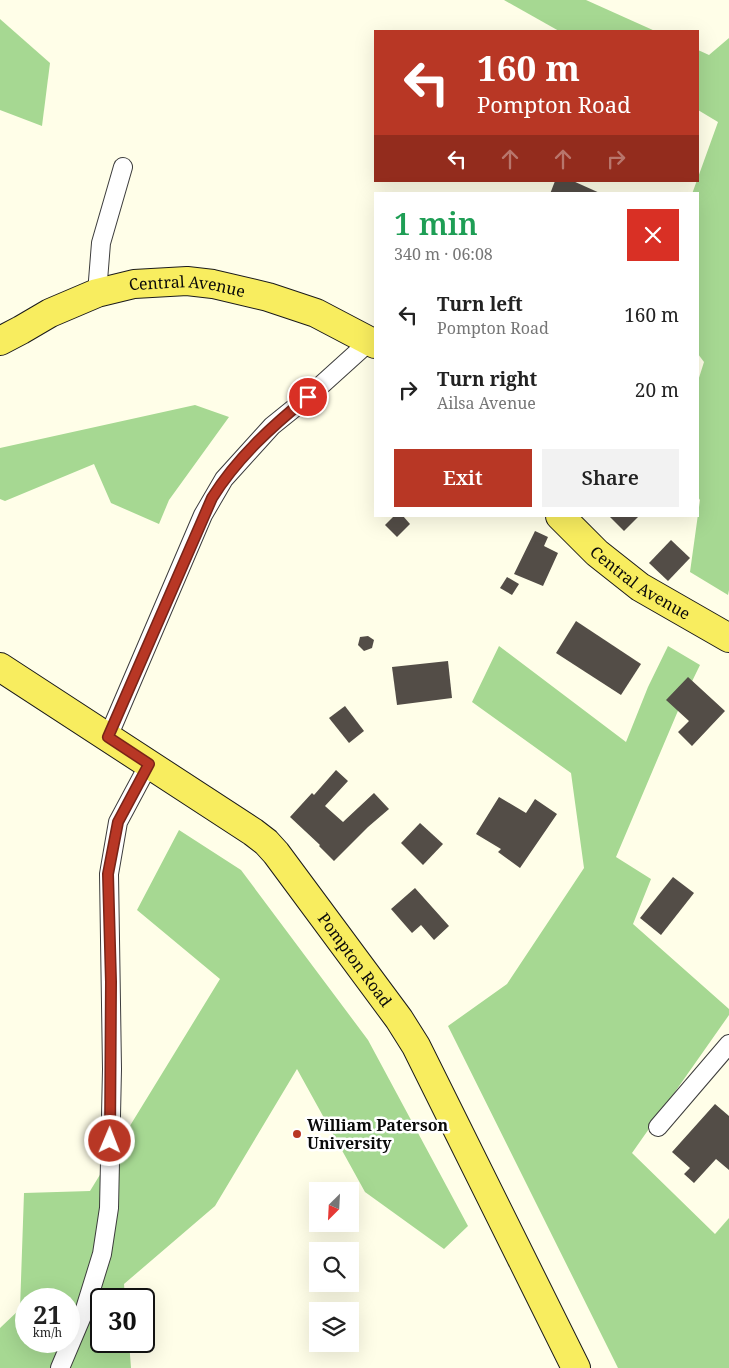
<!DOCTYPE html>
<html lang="en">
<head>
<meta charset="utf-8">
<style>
  body { margin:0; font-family:"Noto Serif",serif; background:#f2f2f2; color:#222; height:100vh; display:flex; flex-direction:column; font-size:19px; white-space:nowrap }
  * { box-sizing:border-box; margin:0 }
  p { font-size:16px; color:#767676 }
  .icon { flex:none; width:28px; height:28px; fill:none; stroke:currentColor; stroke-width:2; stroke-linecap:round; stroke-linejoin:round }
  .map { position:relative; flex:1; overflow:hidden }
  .side { position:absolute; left:374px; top:192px; width:325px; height:325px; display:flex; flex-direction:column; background:#fff; border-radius:0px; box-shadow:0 5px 20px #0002 }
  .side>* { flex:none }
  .hud { position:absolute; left:374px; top:30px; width:325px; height:152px; border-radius:0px; box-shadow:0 5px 20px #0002; background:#b83725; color:#fff; overflow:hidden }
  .needle { width:32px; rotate:204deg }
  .tools { position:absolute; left:309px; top:1182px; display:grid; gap:10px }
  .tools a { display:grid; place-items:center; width:50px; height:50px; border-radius:0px; background:#fff; box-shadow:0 5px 20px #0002; font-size:25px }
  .speed { position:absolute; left:15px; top:1288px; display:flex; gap:10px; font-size:25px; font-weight:700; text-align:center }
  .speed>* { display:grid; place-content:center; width:65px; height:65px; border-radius:50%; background:#fff; box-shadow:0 5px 20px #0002; line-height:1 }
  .speed small { font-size:12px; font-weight:400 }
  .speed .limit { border:2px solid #111; border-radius:8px; background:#fff; color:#111 }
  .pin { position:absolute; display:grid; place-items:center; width:42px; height:42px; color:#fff; margin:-21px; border:2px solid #fff; border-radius:50%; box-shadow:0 1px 5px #0007 }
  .me { position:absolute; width:55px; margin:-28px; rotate:1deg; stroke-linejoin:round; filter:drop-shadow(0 0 4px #0008) }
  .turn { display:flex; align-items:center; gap:18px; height:105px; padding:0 20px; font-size:22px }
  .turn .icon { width:65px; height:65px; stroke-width:2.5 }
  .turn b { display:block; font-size:35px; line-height:42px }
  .lanes { display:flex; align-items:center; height:48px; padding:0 20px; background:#0003; justify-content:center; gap:25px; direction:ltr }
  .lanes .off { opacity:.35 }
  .round { display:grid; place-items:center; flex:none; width:52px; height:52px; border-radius:0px; background:#f2f2f2 }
  .head { display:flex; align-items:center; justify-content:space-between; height:85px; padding:0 20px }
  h1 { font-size:30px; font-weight:600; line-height:38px; color:#1e9e55 }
  .button { display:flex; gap:10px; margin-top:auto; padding:10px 20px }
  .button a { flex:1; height:58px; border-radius:0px; background:#b83725; color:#fff; font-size:20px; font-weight:600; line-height:58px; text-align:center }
  .button a+a { background:#f2f2f2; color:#222 }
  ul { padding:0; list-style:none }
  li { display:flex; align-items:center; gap:15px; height:75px; padding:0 20px }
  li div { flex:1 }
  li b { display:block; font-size:19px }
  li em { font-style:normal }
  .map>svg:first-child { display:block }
  .forest { fill:#a6d892; fill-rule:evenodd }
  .building { fill:#534d47 }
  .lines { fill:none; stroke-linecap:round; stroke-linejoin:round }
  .minor-casing { stroke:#3d3d3d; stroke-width:20 }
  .primary-casing { stroke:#1b1b1b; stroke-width:30 }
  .minor { stroke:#fff; stroke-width:18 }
  .primary { stroke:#f8ed5f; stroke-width:28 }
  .route-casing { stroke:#782418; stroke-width:12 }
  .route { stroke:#b83725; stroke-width:9 }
  .poi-dot { fill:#b83725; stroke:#fff; stroke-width:2 }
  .labels { text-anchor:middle; stroke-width:5; stroke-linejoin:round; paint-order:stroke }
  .street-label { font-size:16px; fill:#0a0a0a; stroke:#fff }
  .poi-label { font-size:16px; font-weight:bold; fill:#0a0a0a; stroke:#fff; text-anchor:start }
</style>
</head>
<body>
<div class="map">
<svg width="729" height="1368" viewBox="0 0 729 1368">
  <rect width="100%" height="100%" fill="#fffee8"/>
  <g class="forest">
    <polygon points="504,0 586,0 655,31 559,31"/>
    <polygon points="0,19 50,63 42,126 0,110"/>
    <polygon points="729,38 729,590 728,595 690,572 700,500 698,497 698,381 704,362 698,354 698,194 692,194 718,122 698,110 698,50 709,55"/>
    <polygon points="195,405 229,417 169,500 159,524 111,503 94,464 5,501 0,499 0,448"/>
    <polygon points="499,646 626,742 648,687 668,646 700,665 680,706 616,857 651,879 633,924 729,1009 729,1015 632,1153 715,1234 729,1218 729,1368 618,1368 448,1026 507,984 584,868 571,773 472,702"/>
    <path d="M179,830l62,40 127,170 100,186 -24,23 -79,-57 -68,-123 -82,137 -91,78 1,15h-24v42h28l2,27h-131v-40l20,-19 4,-116 66,-2 130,-212 -83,-69zM26,1299h43v42h-43z"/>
  </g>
  <g class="building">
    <polygon points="555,181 573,181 602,194 550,194"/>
    <polygon points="394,516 403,516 410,524 397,537 385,525"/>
    <polygon points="609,516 639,516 624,531"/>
    <polygon points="535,531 548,537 544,546 558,553 543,586 514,574"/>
    <polygon points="671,540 690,558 668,581 649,563"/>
    <polygon points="507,577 519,584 512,595 500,588"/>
    <polygon points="576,621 641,664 621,695 556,653"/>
    <polygon points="368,636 374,640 372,648 364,651 358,645 360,637"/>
    <polygon points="448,661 452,698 397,705 392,667"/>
    <polygon points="688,677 725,711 692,746 678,732 689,721 666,700"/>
    <polygon points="345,706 364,731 349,743 329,718"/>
    <polygon points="336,770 348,781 325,806 343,822 374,793 389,809 368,827 334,861 319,846 320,845 290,817 312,793 314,795"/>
    <polygon points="499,797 526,813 535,799 557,814 520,868 498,852 501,849 476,834"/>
    <polygon points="420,823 443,844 423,865 401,843"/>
    <polygon points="673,877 694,893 661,935 640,918"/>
    <polygon points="415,888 449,926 434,940 421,925 412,933 391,909"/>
    <polygon points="715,1104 729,1116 729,1170 716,1159 694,1183 684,1174 690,1168 672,1152"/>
  </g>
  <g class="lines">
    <defs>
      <g id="minor">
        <polyline points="97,293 101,243 123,167"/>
        <polyline points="108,737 203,515 224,479 272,426 308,397 370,341"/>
        <polyline points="658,1127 729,1044"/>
        <polyline points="60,1368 85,1309 102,1254 109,1208 112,1069 109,874 118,822 149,764"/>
      </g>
      <g id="primary">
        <path id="s1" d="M0,341l21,-11 29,-17 47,-20 37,-9 53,-3 26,3 55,13 48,16 59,31"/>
        <path id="s2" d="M560,516l37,37 43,34 89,51"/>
        <path id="s3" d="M0,667l253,165 13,10 10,11 123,166 17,27 160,322"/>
      </g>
    </defs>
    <use href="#minor" class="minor-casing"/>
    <use href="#primary" class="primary-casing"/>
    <use href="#minor" class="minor"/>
    <use href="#primary" class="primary"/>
  </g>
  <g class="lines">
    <defs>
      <path id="route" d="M110,1141l1,-159 -3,-108 10,-52 31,-58 -41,-27 104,-239c25,-40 60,-72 96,-101"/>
    </defs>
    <use href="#route" class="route-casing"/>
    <use href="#route" class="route"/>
  </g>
  <circle class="poi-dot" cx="297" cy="1134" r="5"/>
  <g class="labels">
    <g class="street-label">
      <text dy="6" stroke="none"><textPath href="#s1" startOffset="200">Central Avenue</textPath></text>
      <text dy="6" stroke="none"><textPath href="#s2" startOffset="105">Central Avenue</textPath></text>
      <text dy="6" stroke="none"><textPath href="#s3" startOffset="466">Pompton Road</textPath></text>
    </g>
    <g class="poi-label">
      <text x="307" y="1131">William Paterson<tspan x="307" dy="18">University</tspan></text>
    </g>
  </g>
</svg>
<div class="tools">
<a><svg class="needle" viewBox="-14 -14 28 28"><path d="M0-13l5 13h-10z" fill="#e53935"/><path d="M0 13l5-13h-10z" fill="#767676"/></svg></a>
<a><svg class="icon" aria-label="search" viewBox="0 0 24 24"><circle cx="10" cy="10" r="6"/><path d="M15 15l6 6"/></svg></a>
<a><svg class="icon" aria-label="layers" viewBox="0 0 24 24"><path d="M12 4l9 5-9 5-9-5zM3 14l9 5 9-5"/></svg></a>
</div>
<div class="speed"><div>21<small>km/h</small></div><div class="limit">30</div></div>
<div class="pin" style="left:308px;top:397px;background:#d93025"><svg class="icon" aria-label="arrive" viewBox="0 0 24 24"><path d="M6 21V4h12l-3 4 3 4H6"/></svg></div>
<svg class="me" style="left:110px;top:1141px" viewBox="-20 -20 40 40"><circle r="17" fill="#b83725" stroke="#fff" stroke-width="3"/><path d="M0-11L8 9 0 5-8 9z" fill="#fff"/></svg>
<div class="hud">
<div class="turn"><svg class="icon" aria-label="left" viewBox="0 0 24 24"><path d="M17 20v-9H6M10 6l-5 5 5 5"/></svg><div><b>160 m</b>Pompton Road</div></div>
<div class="lanes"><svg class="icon" aria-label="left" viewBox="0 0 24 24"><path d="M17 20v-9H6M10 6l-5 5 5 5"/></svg><svg class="icon off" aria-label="ahead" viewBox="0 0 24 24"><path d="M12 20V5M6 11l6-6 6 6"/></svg><svg class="icon off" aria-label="ahead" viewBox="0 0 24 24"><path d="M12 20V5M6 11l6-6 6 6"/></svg><svg class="icon off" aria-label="right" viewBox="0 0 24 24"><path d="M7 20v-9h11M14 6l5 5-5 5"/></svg></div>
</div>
<section class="side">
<div class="head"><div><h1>1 min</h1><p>340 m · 06:08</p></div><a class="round" style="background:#d93025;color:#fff"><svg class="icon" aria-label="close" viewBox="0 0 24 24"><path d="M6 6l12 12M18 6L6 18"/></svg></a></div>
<ul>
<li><svg class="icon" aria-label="left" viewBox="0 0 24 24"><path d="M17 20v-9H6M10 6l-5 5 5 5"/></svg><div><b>Turn left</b><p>Pompton Road</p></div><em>160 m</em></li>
<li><svg class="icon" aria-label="right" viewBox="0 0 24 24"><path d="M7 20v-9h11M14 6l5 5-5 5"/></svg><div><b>Turn right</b><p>Ailsa Avenue</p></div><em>20 m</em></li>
</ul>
<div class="button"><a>Exit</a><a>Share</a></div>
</section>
</div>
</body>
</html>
